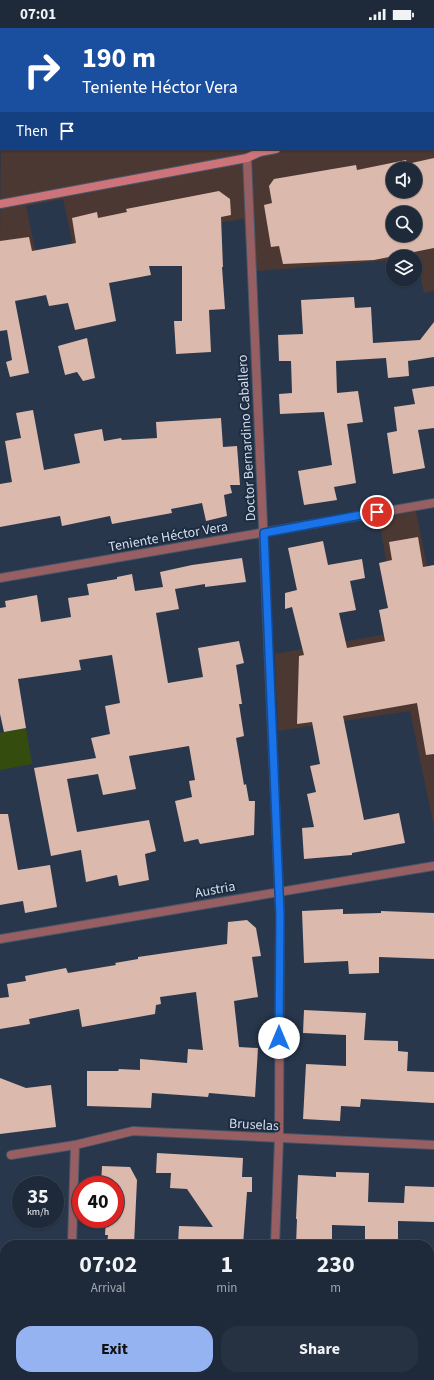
<!DOCTYPE html>
<html lang="en">
<head>
<meta charset="utf-8">
<style>
  body { margin:0; font-family:"Source Sans 3",sans-serif; background:#263141; color:#f1f3f6; height:100vh; display:flex; flex-direction:column; font-size:15px; white-space:nowrap }
  * { box-sizing:border-box; margin:0 }
  p { font-size:13px; color:#a1a6ae }
  .icon { flex:none; width:22px; height:22px; fill:none; stroke:currentColor; stroke-width:2; stroke-linecap:round; stroke-linejoin:round }
  .map { position:relative; flex:1; overflow:hidden }
  .side { position:absolute; left:0px; top:1212px; width:434px; height:140px; display:flex; flex-direction:column; background:#1e2939; border-radius:16px 16px 0 0; box-shadow:0 1px 3px #0004,0 0 0 1px #3c4553 }
  .side>* { flex:none }
  .hud { position:absolute; left:0px; top:0px; width:434px; height:122px; box-shadow:0 1px 3px #0004,0 0 0 1px #3c4553; background:#1a4fa0; color:#fff; overflow:hidden }
  .fabs { position:absolute; left:386px; top:134px; display:grid; gap:8px }
  .fabs a { display:grid; place-items:center; width:36px; height:36px; border-radius:50%; background:#1e2939; box-shadow:0 1px 3px #0004,0 0 0 1px #3c4553; font-size:20px }
  .speed { position:absolute; left:12px; top:1148px; display:flex; gap:8px; font-size:20px; font-weight:700; text-align:center }
  .speed>* { display:grid; place-content:center; width:52px; height:52px; border-radius:50%; background:#1e2939; box-shadow:0 1px 3px #0004,0 0 0 1px #3c4553; line-height:1 }
  .speed small { font-size:10px; font-weight:400 }
  .speed .limit { border:6px solid #d22; background:#fff; color:#111 }
  .pin { position:absolute; display:grid; place-items:center; width:34px; height:34px; color:#fff; margin:-17px; border:2px solid #fff; border-radius:50%; box-shadow:0 1px 4px #0007 }
  .me { position:absolute; width:44px; margin:-22px; rotate:0deg; stroke-linejoin:round; filter:drop-shadow(0 0 3px #0008) }
  .turn { display:flex; align-items:center; gap:14px; height:84px; padding:0 16px; font-size:18px }
  .turn .icon { width:52px; height:52px; stroke-width:2.5 }
  .turn b { display:block; font-size:28px; line-height:34px }
  .then { display:flex; align-items:center; height:38px; padding:0 16px; background:#0003; gap:8px; font-size:15px }
  .eta { display:flex; justify-content:space-evenly; align-items:center; height:68px; text-align:center }
  .eta b { font-size:24px; font-weight:700; line-height:28px }
  .primary-button { display:flex; gap:8px; margin-top:auto; padding:8px 16px }
  .primary-button a { flex:1; height:46px; border-radius:16px; background:#95b2f1; color:#111; font-size:16px; font-weight:700; line-height:46px; text-align:center }
  .primary-button a+a { background:#263141; color:#f1f3f6 }
  .status { display:flex; justify-content:space-between; align-items:center; height:28px; padding:0 20px; background:#1e2939; direction:ltr }
  .status svg { height:11px; fill:currentColor }
  .map>svg:first-child { display:block }
  .commercial { fill:#4c3832; fill-rule:evenodd }
  .green { fill:#344d0f }
  .building { fill:#dbb9ac; fill-rule:evenodd }
  .lines { fill:none; stroke-linecap:round; stroke-linejoin:round }
  .minor-casing { stroke:#475569; stroke-width:10 }
  .tertiary-casing { stroke:#475569; stroke-width:10 }
  .secondary-casing { stroke:#475569; stroke-width:10 }
  .minor { stroke:#975f62; stroke-width:8 }
  .tertiary { stroke:#975f62; stroke-width:8 }
  .secondary { stroke:#cc7479; stroke-width:8 }
  .route-casing { stroke:#114b97; stroke-width:10 }
  .route { stroke:#1a73e8; stroke-width:7 }
  .labels { text-anchor:middle; stroke-width:4; stroke-linejoin:round; paint-order:stroke }
  .street-label { font-size:14px; fill:#d4deec; stroke:#1e2c42 }
</style>
</head>
<body>
<div class="status"><b>07:01</b><svg viewBox="0 0 49 12"><path d="M0 12V9h3v3zM5 12V6h3v6zM10 12V3h3v9zM15 12V0h3v12zM26 1h20v11H26zM47 4h2v5h-2z"/></svg></div>
<div class="map">
<svg width="434" height="1352" viewBox="0 0 434 1352">
  <rect width="100%" height="100%" fill="#28374c"/>
  <g class="commercial">
    <path d="M384,0h50v263l-10,2 -7,-35 -2,-1h-22v3l-145,12 -4,-53 -138,22 -27,32 -16,-74 -37,7 11,53 -37,-15 1,-131v36h432v-120h-54zM393,141h22v22h-22zM393,185h22v22h-22z"/>
    <polygon points="416,483 434,572 434,799 410,683 278,703 275,626 398,604 379,490"/>
  </g>
  <polygon class="green" points="26,700 32,736 0,742 0,705"/>
  <g class="building">
    <path d="M434,130v90l-60,12 -91,4 -4,-18 -8,1 -7,-42 8,-2 -3,-17 5,-7 82,-14 1,5 49,-10 1,4zM393,141h22v22h-22zM393,185h22v22h-22z"/>
    <polygon points="219,163 230,171 231,187 221,189 223,239 222,239 225,281 209,282 211,324 176,326 174,293 182,293 182,238 149,238 151,247 109,255 116,293 75,302 68,275 49,278 46,267 15,273 29,345 10,349 6,334 12,332 7,302 0,303 0,213 29,209 32,223 76,215 72,190 97,184 98,190 127,184 126,181"/>
    <polygon points="354,269 355,280 371,279 373,315 420,312 434,294 434,329 408,333 409,348 388,350 386,330 336,333 337,365 358,363 363,394 347,396 356,455 334,459 337,472 304,477 298,443 332,437 324,384 280,386 279,366 292,365 291,333 279,333 278,307 303,306 301,272"/>
    <polygon points="87,310 95,350 83,353 77,344 65,347 58,318"/>
    <polygon points="434,358 434,400 418,402 425,440 393,446 387,405 397,403 394,379 415,376 412,361"/>
    <polygon points="33,382 44,442 80,435 74,406 102,401 104,413 121,410 122,412 157,410 156,394 221,390 223,419 237,418 240,457 230,457 232,465 224,467 227,488 206,493 202,475 171,481 172,485 112,496 110,488 62,498 60,488 0,499 0,456 12,454 5,413 21,410 16,385"/>
    <polygon points="418,509 423,539 434,537 434,726 426,727 417,675 343,688 364,792 399,785 405,815 352,825 352,827 304,831 302,800 314,799 307,766 316,764 310,738 320,736 312,694 297,696 299,628 304,627 292,579 285,581 285,565 297,562 288,520 323,513 328,537 362,531 365,550 350,553 356,582 339,585 347,620 385,613 379,582 388,580 379,535 392,532 389,514"/>
    <polygon points="242,530 246,554 205,559 205,556 175,561 179,581 156,585 168,655 203,649 198,620 239,613 244,635 236,637 242,676 239,676 244,708 236,710 244,757 246,756 249,773 255,773 254,807 200,816 198,811 184,814 175,773 192,769 189,753 195,752 189,718 129,728 136,761 103,767 98,746 67,751 77,804 149,792 156,823 145,826 149,852 119,858 117,847 86,854 81,822 51,828 34,740 96,730 91,710 110,706 105,678 120,675 112,627 79,632 81,642 18,651 26,700 4,704 0,686 0,580 6,579 5,573 37,567 41,594 71,589 68,570 89,567 87,556 117,551 117,549 132,546 135,563 163,559 160,544 192,537"/>
    <polygon points="0,786 8,786 18,842 50,837 57,879 25,885 23,873 0,877"/>
    <polygon points="343,881 343,886 381,885 381,883 434,885 434,931 379,929 379,945 349,946 348,933 304,935 302,883"/>
    <polygon points="247,892 256,900 261,928 252,929 258,969 234,973 239,1019 258,1020 255,1069 209,1065 208,1069 152,1065 151,1080 87,1078 87,1043 118,1043 119,1041 140,1042 140,1031 187,1035 188,1021 203,1022 196,964 160,969 161,976 156,977 155,986 82,999 79,981 29,991 30,996 0,1001 0,970 9,969 7,956 26,953 25,948 66,940 68,945 116,937 115,935 138,931 138,929 227,916 228,894"/>
    <polygon points="304,982 366,985 364,1012 398,1013 398,1023 408,1024 407,1043 434,1044 434,1075 361,1071 360,1079 341,1078 340,1093 303,1091 306,1036 346,1038 346,1007 303,1005"/>
    <polygon points="0,1050 26,1060 51,1057 56,1099 0,1106"/>
    <polygon points="157,1125 243,1130 242,1149 252,1149 252,1164 247,1164 243,1217 178,1217 179,1198 213,1199 187,1161 170,1160 171,1145 156,1145"/>
    <polygon points="102,1138 130,1139 137,1152 134,1217 107,1217 108,1207 105,1207 106,1191 115,1191 115,1157 101,1157"/>
    <polygon points="336,1144 369,1145 368,1174 404,1175 405,1158 434,1159 434,1194 398,1193 398,1217 365,1217 365,1198 332,1197 332,1217 296,1217 297,1191 296,1191 298,1147 336,1149"/>
  </g>
  <g class="lines">
    <defs>
      <g id="minor">
        <polyline points="297,1 297,0"/>
        <polyline points="0,550 434,475"/>
        <polyline points="0,911 434,838"/>
        <polyline points="11,1127 75,1117 133,1103 434,1117"/>
        <polyline points="72,1217 75,1117"/>
        <polyline points="0,1307 5,1309"/>
        <polyline points="126,1347 142,1352"/>
      </g>
      <g id="tertiary">
        <polyline points="247,130 280,887 279,1110 275,1217"/>
        <polyline points="270,1352 270,1347"/>
      </g>
      <g id="secondary">
        <polyline points="433,95 434,95"/>
        <polyline points="0,176 247,130 260,124 276,121"/>
      </g>
    </defs>
    <use href="#minor" class="minor-casing"/>
    <use href="#tertiary" class="tertiary-casing"/>
    <use href="#secondary" class="secondary-casing"/>
    <use href="#minor" class="minor"/>
    <use href="#tertiary" class="tertiary"/>
    <use href="#secondary" class="secondary"/>
  </g>
  <g class="lines">
    <defs>
      <polyline id="route" points="279,1010 280,887 264,505 377,484"/>
    </defs>
    <use href="#route" class="route-casing"/>
    <use href="#route" class="route"/>
  </g>
  <g class="labels">
    <g class="street-label">
      <text transform="translate(246 410) rotate(-93)" y="5">Doctor Bernardino Caballero</text>
      <text transform="translate(168 508) rotate(-10)" y="5">Teniente Héctor Vera</text>
      <text transform="translate(215 861) rotate(-10)" y="5">Austria</text>
      <text transform="translate(254 1096) rotate(3)" y="5">Bruselas</text>
    </g>
  </g>
</svg>
<div class="fabs">
<a><svg class="icon" aria-label="sound" viewBox="0 0 24 24"><path d="M4 9h4l5-4v14l-5-4H4zM17 9q2 3 0 6"/></svg></a>
<a><svg class="icon" aria-label="search" viewBox="0 0 24 24"><circle cx="10" cy="10" r="6"/><path d="M15 15l6 6"/></svg></a>
<a><svg class="icon" aria-label="layers" viewBox="0 0 24 24"><path d="M12 4l9 5-9 5-9-5zM3 14l9 5 9-5"/></svg></a>
</div>
<div class="speed"><div>35<small>km/h</small></div><div class="limit">40</div></div>
<div class="pin" style="left:377px;top:484px;background:#d93025"><svg class="icon" aria-label="arrive" viewBox="0 0 24 24"><path d="M6 21V4h12l-3 4 3 4H6"/></svg></div>
<svg class="me" style="left:279px;top:1010px" viewBox="-20 -20 40 40"><circle r="19" fill="#fff"/><path d="M0-13L10 11 0 6-10 11z" fill="#1a73e8"/></svg>
<div class="hud">
<div class="turn"><svg class="icon" aria-label="right" viewBox="0 0 24 24"><path d="M7 20v-9h11M14 6l5 5-5 5"/></svg><div><b>190 m</b>Teniente Héctor Vera</div></div>
<div class="then">Then<svg class="icon" aria-label="arrive" viewBox="0 0 24 24"><path d="M6 21V4h12l-3 4 3 4H6"/></svg></div>
</div>
<section class="side">
<div class="eta">
<div><b>07:02</b><p>Arrival</p></div>
<div><b>1</b><p>min</p></div>
<div><b>230</b><p>m</p></div>
</div>
<div class="primary-button"><a>Exit</a><a>Share</a></div>
</section>
</div>
</body>
</html>
